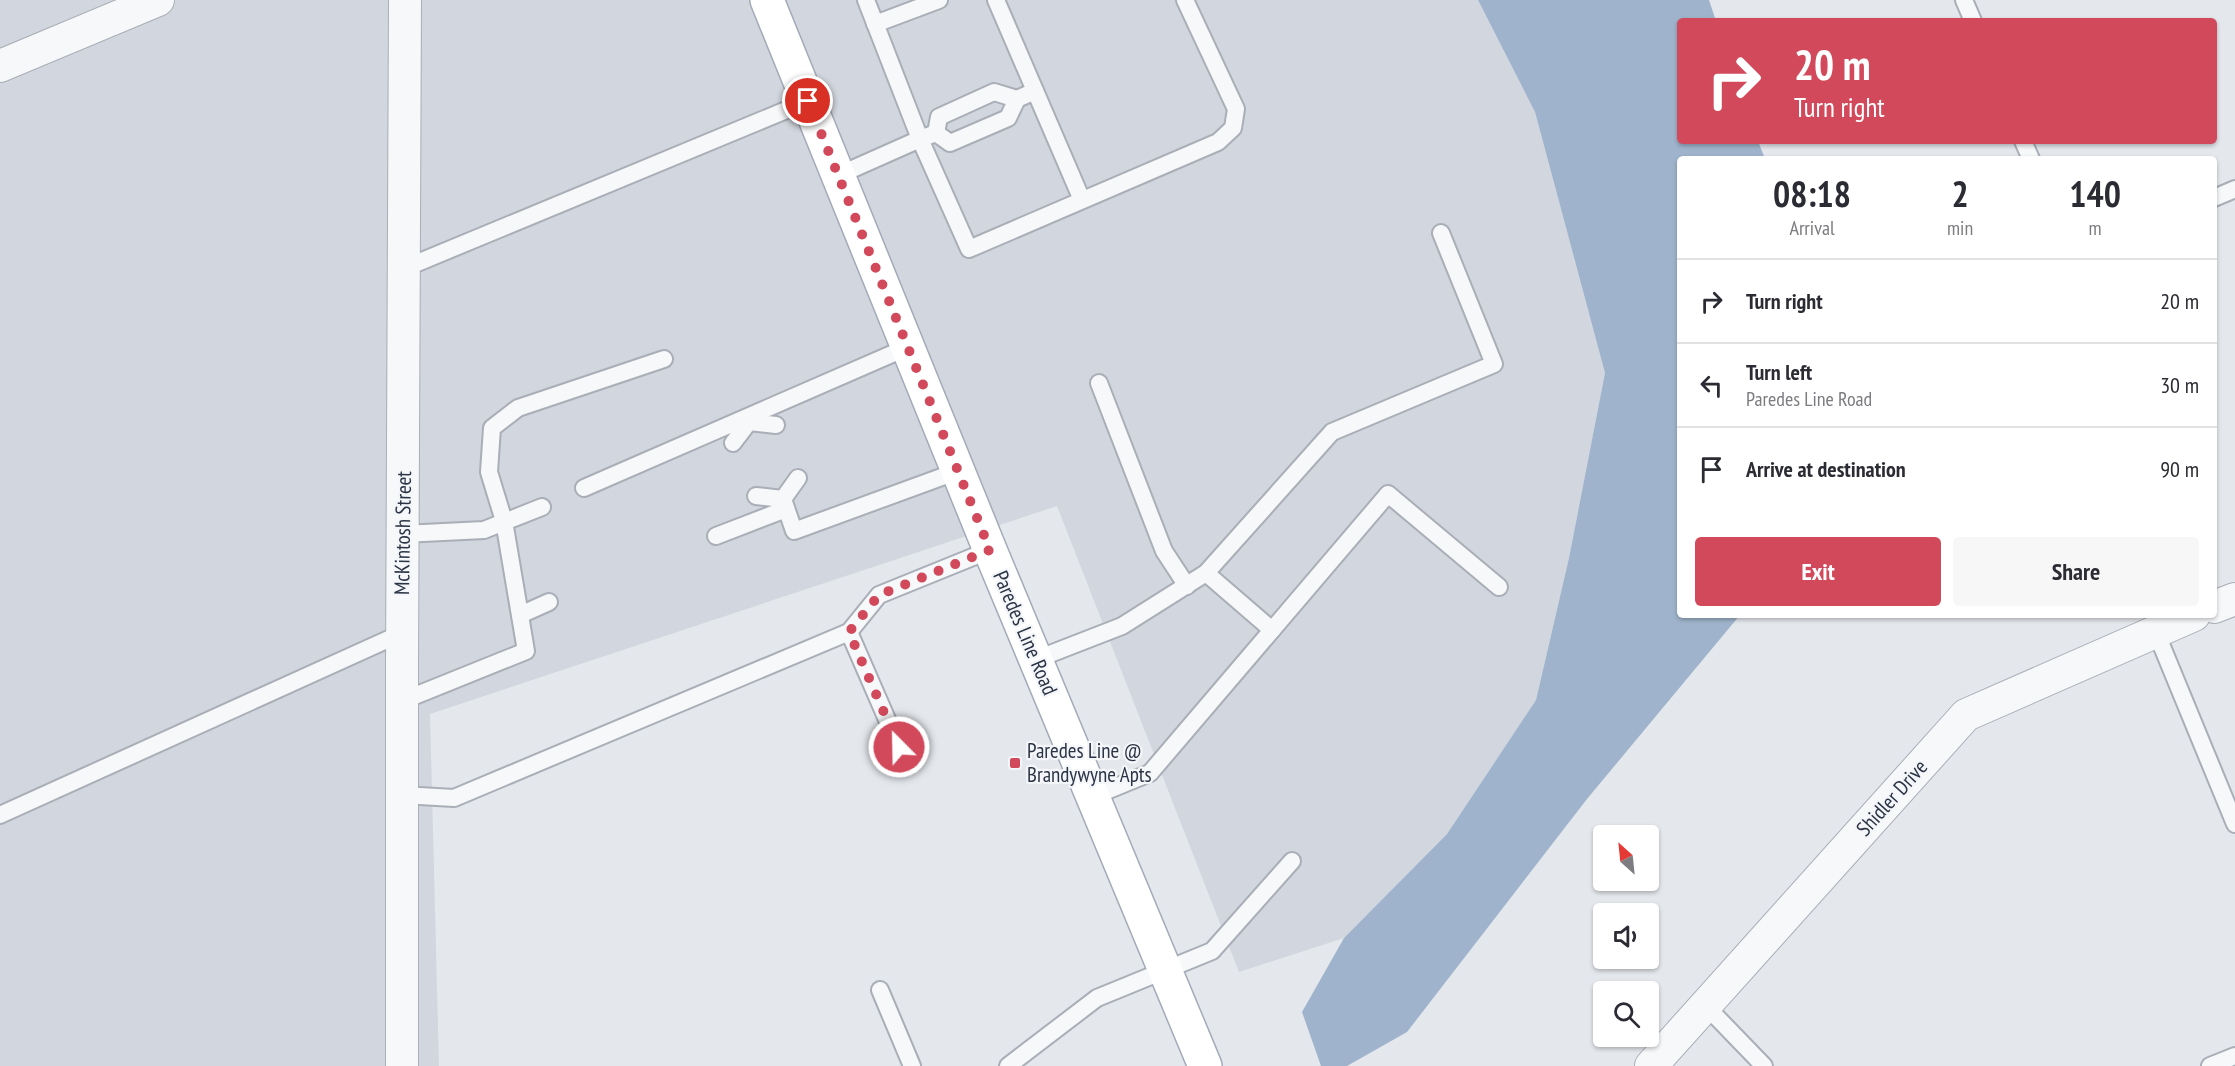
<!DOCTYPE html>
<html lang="en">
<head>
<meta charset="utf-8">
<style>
  body { margin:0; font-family:"PT Sans Narrow",sans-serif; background:#f7f7f7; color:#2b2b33; height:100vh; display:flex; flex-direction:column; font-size:22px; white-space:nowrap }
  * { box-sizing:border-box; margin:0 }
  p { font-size:20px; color:#7c7c81 }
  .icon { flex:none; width:33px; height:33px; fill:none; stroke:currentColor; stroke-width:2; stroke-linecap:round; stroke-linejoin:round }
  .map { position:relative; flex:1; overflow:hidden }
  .panel { position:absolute; left:1677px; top:156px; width:540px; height:462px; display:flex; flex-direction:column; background:#fff; border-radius:6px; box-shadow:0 2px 4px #0004 }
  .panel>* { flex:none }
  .hud { position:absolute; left:1677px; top:18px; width:540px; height:126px; border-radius:6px; box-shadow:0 2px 4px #0004; background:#d1495b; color:#fff; overflow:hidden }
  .needle { width:39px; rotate:333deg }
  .controls { position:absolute; left:1593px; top:825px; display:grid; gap:12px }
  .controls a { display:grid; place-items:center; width:66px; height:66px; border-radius:6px; background:#fff; box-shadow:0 2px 4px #0004; font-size:30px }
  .pin { position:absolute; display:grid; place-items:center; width:51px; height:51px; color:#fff; margin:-26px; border:3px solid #fff; border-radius:50%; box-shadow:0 2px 6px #0007 }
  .me { position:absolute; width:66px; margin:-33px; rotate:337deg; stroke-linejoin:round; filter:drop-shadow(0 0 4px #0008) }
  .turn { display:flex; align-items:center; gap:21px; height:126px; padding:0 18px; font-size:27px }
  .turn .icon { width:78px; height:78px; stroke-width:2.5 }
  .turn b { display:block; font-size:42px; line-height:51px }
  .eta { display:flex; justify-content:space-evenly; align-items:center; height:102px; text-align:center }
  .eta b { font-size:36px; font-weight:700; line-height:42px }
  .cta { display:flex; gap:12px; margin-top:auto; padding:12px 18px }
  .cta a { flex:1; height:69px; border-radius:6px; background:#d1495b; color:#fff; font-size:24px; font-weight:700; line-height:69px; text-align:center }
  .cta a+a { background:#f7f7f7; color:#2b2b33 }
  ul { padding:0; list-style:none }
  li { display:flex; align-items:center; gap:18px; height:84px; padding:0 18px; border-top:2px solid #e1e1e2 }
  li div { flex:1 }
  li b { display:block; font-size:22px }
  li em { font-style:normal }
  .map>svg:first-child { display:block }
  .built { fill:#d2d6de }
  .water { fill:#9fb4cc }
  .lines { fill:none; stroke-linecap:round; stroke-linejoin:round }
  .service-casing { stroke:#a9aeb7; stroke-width:20 }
  .minor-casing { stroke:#a9aeb7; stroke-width:34 }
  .primary-casing { stroke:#a3abb8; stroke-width:36 }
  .service { stroke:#f7f8fa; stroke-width:16 }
  .minor { stroke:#f7f8fa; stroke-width:32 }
  .primary { stroke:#fff; stroke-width:33 }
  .route { stroke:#d1495b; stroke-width:10; stroke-dasharray:0 18 }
  .poi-dot { fill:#d1495b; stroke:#f4f6f9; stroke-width:2 }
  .labels { text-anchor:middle; stroke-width:4.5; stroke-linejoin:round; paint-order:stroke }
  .street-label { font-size:21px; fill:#2b3445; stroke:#f4f6f9 }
  .poi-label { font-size:21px; fill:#2b3445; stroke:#f4f6f9; text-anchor:start }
</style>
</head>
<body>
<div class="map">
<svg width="2235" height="1066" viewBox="0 0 2235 1066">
  <rect width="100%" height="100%" fill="#e4e7ec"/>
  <polygon class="built" points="0,0 1478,0 1535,112 1605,373 1569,558 1536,700 1447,834 1344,938 1239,972 1057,506 430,714 439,1066 0,1066"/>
  <polygon class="water" points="1478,0 1709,0 1716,21 1680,21 1680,141 1758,141 1765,159 1680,159 1680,615 1740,615 1587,799 1407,1032 1347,1066 1321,1066 1302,1012 1344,938 1447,834 1536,700 1569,558 1605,373 1535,112"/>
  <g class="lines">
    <defs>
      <g id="service">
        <polyline points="866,0 920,139 936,133"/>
        <polyline points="996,0 1082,200"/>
        <polyline points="1964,0 1973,21"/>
        <polyline points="875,24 939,0"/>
        <polyline points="936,133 939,117 994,92 1017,99 1035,91"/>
        <polyline points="936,133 950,143 1008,118 1017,99"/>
        <polyline points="2023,141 2031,159"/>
        <polyline points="839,175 920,139 969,249 1218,142 1233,128 1236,109 1185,0"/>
        <polyline points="2214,198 2235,189"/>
        <polyline points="405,268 808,101"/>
        <polyline points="1099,383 1164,551 1187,586"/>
        <polyline points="733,443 749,422 776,425"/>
        <polyline points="584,488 908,347"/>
        <polyline points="756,496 783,499 798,478"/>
        <polyline points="783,499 794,531 958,471"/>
        <polyline points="403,534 484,530 542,507"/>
        <polyline points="716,536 786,509"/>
        <polyline points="1206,573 1272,630"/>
        <polyline points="520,615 549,602"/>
        <polyline points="849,632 899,747"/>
        <polyline points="2156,632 2235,824"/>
        <polyline points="1037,659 1122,626 1206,573 1332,432 1494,364 1441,233"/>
        <polyline points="402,701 526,651 504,521 489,472 492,428 518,408 664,359"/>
        <polyline points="402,795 454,798 849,632 879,595 990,550"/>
        <polyline points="1094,796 1150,773 1388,494 1499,587"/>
        <polyline points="0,815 402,633"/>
        <polyline points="880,990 912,1066"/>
        <polyline points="1705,1005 1764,1066"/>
        <polyline points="1008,1066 1097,998 1212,951 1292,861"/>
        <polyline points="2210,1066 2235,1056"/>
      </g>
      <g id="minor">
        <polyline points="0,66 158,0"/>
        <polyline points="2214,607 2235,599"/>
        <polyline points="402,1066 402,666 405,0"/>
        <polyline points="1651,1066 1966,715 2194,615"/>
      </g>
      <polyline id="primary" points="767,0 990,550 1205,1066"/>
    </defs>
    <use href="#service" class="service-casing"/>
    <use href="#minor" class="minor-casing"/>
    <use href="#primary" class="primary-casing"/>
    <use href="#service" class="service"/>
    <use href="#minor" class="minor"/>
    <use href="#primary" class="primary"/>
  </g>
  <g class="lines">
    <polyline class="route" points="808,101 990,550 879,595 849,632 899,747"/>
  </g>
  <rect class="poi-dot" x="1009" y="757" width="12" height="12" rx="3"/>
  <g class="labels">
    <g class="street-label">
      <text transform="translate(403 533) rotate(-89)" y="7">McKintosh Street</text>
      <text transform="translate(1025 633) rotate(67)" y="7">Paredes Line Road</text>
      <text transform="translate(1892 798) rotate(-48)" y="7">Shidler Drive</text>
    </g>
    <g class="poi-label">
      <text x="1027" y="758">Paredes Line @<tspan x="1027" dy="24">Brandywyne Apts</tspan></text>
    </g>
  </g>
</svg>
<div class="controls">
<a><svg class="needle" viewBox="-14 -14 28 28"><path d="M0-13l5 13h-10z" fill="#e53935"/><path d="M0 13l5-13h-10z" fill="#7c7c81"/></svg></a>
<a><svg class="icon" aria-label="sound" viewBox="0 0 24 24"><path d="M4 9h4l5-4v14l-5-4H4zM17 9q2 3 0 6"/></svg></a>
<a><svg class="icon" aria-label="search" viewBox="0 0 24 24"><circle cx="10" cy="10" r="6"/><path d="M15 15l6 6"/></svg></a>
</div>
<div class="pin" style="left:808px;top:101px;background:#d93025"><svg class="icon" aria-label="arrive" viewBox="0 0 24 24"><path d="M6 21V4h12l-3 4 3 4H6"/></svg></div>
<svg class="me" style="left:899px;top:747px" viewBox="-20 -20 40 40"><circle r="17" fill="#d1495b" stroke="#fff" stroke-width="3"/><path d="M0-11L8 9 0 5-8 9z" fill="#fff"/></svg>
<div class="hud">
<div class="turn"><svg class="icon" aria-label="right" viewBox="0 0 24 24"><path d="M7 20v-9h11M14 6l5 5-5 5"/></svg><div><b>20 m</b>Turn right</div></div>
</div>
<section class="panel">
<div class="eta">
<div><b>08:18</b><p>Arrival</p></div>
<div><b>2</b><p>min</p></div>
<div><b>140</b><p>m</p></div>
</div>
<ul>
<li><svg class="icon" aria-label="right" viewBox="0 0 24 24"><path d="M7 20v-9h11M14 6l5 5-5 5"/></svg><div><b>Turn right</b></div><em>20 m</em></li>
<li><svg class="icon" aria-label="left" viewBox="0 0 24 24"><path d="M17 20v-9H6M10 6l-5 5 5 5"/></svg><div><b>Turn left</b><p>Paredes Line Road</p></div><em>30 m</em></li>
<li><svg class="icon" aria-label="arrive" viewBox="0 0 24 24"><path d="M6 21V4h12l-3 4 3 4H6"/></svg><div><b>Arrive at destination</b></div><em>90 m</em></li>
</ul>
<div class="cta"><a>Exit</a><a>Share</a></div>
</section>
</div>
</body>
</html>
